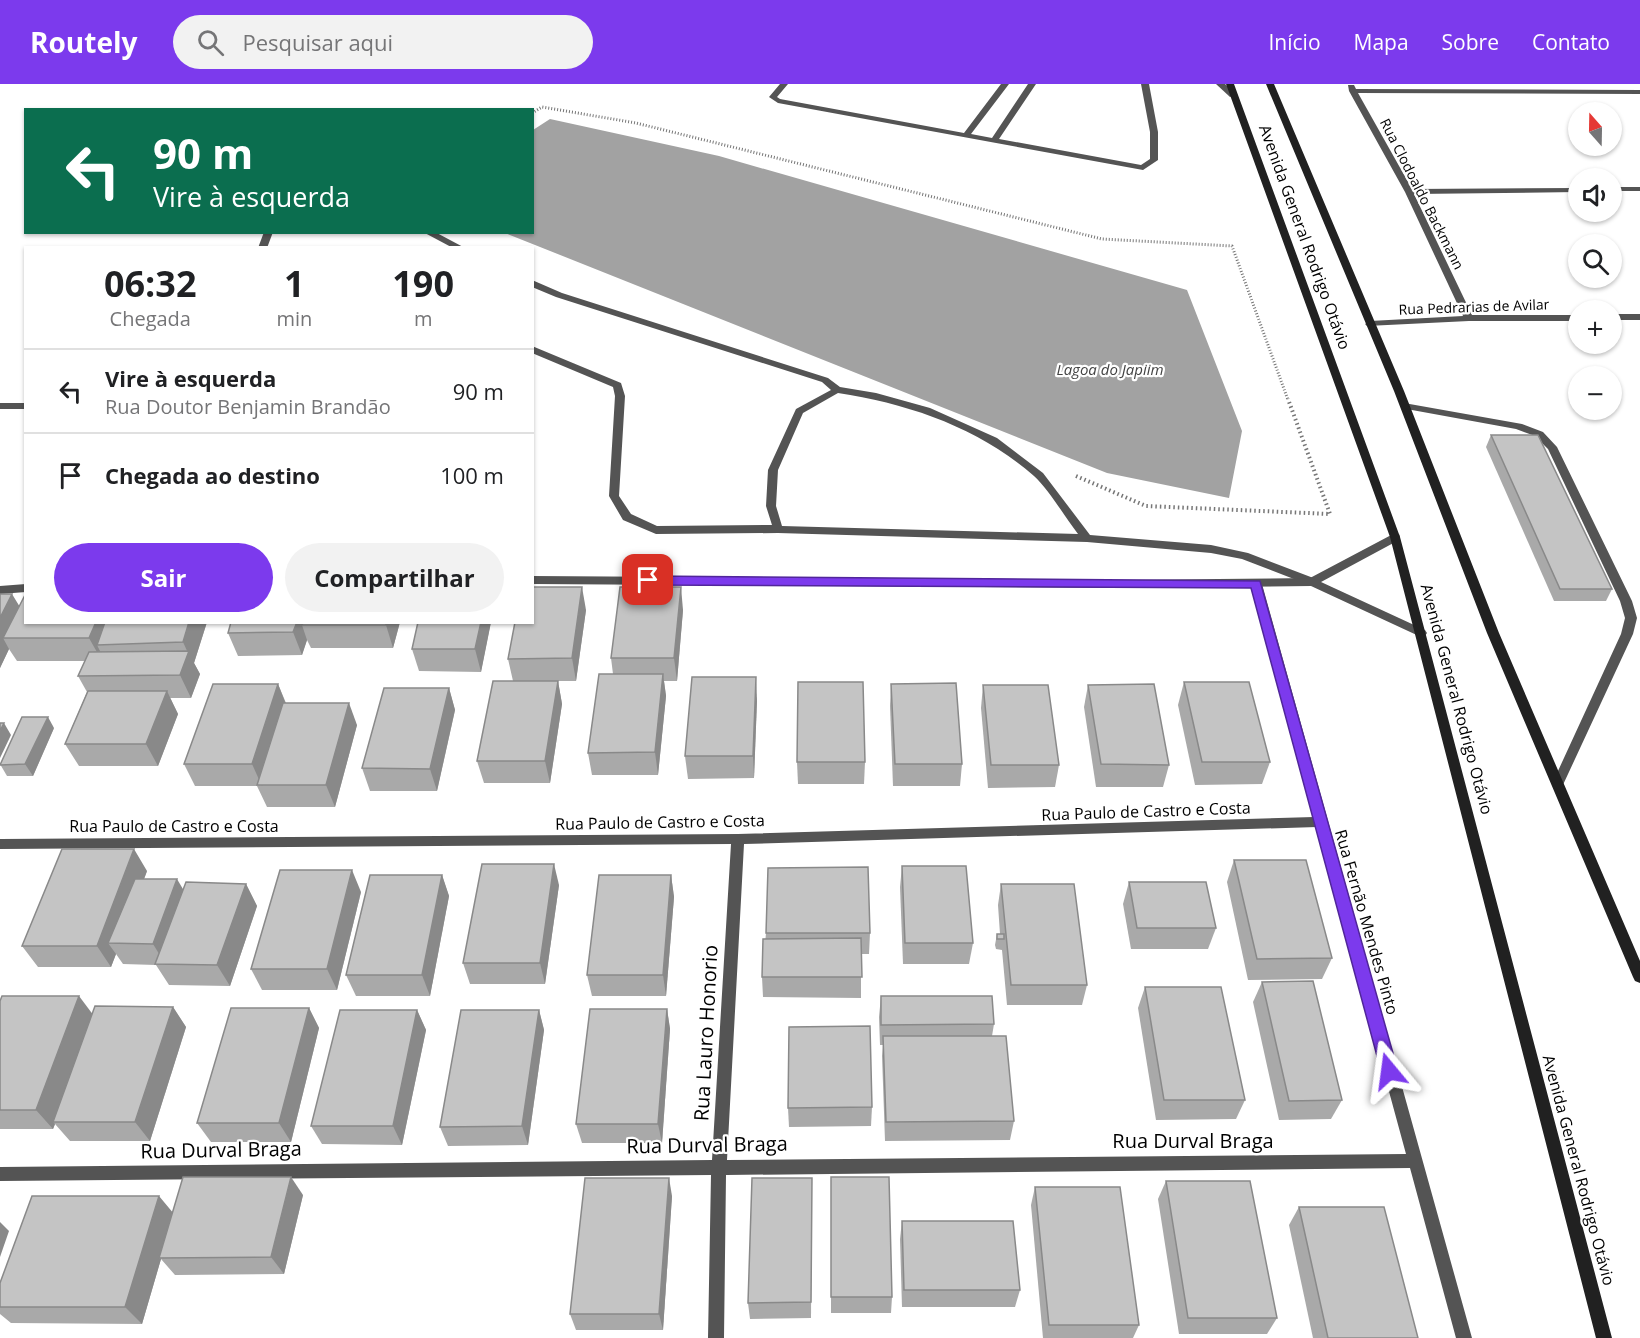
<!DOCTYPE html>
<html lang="pt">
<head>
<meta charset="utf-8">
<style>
  body { margin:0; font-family:"Open Sans",sans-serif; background:#f2f2f2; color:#202124; height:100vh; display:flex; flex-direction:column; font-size:22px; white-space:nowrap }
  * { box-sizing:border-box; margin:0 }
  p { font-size:20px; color:#757577 }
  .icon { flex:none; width:33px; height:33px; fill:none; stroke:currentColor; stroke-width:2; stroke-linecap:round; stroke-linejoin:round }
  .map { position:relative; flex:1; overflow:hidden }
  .panel { position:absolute; left:24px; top:162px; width:510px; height:378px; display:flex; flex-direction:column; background:#fff; border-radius:0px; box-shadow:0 2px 4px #0004 }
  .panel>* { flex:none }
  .hud { position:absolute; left:24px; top:24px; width:510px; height:126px; border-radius:0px; box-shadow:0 2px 4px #0004; background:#0b6e4f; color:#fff; overflow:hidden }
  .needle { width:39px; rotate:340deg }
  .buttons { position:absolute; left:1568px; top:18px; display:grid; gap:12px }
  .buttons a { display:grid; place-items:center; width:54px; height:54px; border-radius:50%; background:#fff; box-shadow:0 2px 4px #0004; font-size:30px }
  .pin { position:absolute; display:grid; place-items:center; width:51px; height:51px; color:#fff; margin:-26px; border-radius:12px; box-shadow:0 3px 9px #0006 }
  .me { position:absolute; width:66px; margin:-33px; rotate:344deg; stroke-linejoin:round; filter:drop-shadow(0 0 4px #0008) }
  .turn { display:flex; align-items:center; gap:21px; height:126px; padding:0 30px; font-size:27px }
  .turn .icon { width:78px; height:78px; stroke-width:2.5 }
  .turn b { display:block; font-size:42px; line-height:51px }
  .eta { display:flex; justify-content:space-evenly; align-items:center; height:102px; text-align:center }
  .eta b { font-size:36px; font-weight:700; line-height:42px }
  .cta { display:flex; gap:12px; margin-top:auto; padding:12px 30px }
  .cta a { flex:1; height:69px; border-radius:36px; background:#7c3aed; color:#fff; font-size:24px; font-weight:700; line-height:69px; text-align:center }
  .cta a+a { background:#f2f2f2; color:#202124 }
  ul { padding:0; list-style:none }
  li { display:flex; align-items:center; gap:18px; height:84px; padding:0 30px; border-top:2px solid #e0e0e0 }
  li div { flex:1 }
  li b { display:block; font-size:22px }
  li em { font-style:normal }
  header { display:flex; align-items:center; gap:36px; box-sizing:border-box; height:84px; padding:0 30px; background:#7c3aed; color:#fff }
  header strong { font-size:28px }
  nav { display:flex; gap:33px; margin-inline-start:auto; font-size:21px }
  .search { width:420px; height:54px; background:#f2f2f2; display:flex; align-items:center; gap:15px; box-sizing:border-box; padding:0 21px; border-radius:33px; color:#757577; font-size:22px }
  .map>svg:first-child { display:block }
  .water { fill:#a2a2a2 }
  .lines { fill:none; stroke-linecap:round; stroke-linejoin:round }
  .path-far1 { stroke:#767676; stroke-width:3; stroke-dasharray:1 2; stroke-linecap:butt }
  .path { stroke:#767676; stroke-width:4; stroke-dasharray:1.5 3; stroke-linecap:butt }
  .service { fill:#545454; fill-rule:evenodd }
  .minor { fill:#545454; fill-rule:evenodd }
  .tertiary { fill:#545454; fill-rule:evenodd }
  .secondary { fill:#212121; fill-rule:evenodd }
  .wall { fill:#a9a9a9 }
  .shaded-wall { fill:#898989 }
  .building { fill:#c4c4c4; stroke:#898989; stroke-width:1.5 }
  .route { fill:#7c3aed; stroke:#51269a; stroke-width:1.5 }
  .labels { text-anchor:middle; stroke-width:4.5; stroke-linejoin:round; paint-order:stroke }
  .far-street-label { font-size:14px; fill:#000; stroke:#fff }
  .far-water-label { font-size:15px; font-style:italic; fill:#434343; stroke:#fff }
  .street-label { font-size:16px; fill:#000; stroke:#fff }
  .near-street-label { font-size:20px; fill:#000; stroke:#fff }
</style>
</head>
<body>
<header>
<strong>Routely</strong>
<div class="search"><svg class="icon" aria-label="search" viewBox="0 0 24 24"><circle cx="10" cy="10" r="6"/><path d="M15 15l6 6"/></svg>Pesquisar aqui</div>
<nav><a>Início</a><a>Mapa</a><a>Sobre</a><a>Contato</a></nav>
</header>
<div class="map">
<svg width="1640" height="1254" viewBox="0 0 1640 1254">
  <rect width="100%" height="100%" fill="#fff"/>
  <polygon class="water" points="550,35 719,72 1187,206 1242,347 1229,414 1107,389 505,149 532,148 533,46"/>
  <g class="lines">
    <polyline class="path-far1" points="532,29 542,23 636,39 1102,155 1232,162 1288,316"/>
    <polyline class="path" points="1076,392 1146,422 1330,430 1288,315"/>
    <g class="service">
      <polygon points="780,0 788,0 777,13 780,15 964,49 1001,0 1009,0 971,50 992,54 1028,0 1036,0 999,55 1141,81 1150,75 1150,48 1141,0 1149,0 1158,48 1158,76 1143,86 778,19 769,13"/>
      <polygon points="1216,0 1225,0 1237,11 1230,13"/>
      <polygon points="264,148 273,148 267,164 258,164"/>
      <polygon points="423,148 435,148 465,164 453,164"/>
      <path d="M532,196l30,13 266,85 12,9 36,6 54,15 67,30 46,35 47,62 121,10 37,8 68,26 2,3 -6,4 -70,-27 -31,-6 -124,-11 -309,-9 -122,1 -33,-14 -14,-24 6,-100 -2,-9 -81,-34v-7l89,37 4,13 -6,100 12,18 26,12 115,-1 -6,-19 2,-36 28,-61 35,-19 -9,-8 -266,-85 -24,-10zM838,309c72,11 141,35 196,83 15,14 31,41 44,58l-296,-8 -6,-20 2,-36 25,-57z"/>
      <polygon points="1404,319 1522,340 1543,348 1557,363 1632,517 1637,534 1633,550 1562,703 1554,703 1552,700 1621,550 1625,534 1620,517 1548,365 1535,352 1516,345 1401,324 1401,320"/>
    </g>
    <g class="minor">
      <polygon points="1348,1 1354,1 1356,5 1640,6 1640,10 1358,9 1412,105 1578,104 1578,108 1414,110 1472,231 1578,231 1578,237 1469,237 1367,242 1365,240 1370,237 1463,232 1405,108 1349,7"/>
      <rect x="1611" y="103" width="29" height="4"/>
      <rect x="1611" y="230" width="29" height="6"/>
      <rect x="0" y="319" width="26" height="6"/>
      <path d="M1256,496l6,4 210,754h-16l-46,-170 -684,7 -2,163h-16l3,-163 -711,6v-14l712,-7 19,-316 -731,5v-10l738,-5 576,-17 -64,-233zM1317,743l89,327 -679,6 17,-316z"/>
    </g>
    <g class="tertiary">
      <polygon points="1395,449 1399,450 1400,453 1399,456 1321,498 1425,546 1427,549 1425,552 1421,553 1311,502 1111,504 532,500 532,492 1111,496 1310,494"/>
      <polygon points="26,500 26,508 0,510 0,502"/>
    </g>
    <g class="secondary">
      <polygon points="1226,0 1234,0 1400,453 1612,1254 1596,1254 1390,453"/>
      <polygon points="1266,0 1274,0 1404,307 1499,549 1640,877 1640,899 1635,897 1633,893 1487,549 1394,307"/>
    </g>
  </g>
  <g class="wall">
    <polygon points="1491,351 1612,505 1606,517 1554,517 1486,363"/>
    <polygon points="0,510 19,522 207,538 194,579 200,590 191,614 170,614 178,630 158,682 79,682 65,660 87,608 78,592 85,577 17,577 9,565 0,584"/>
    <polygon points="586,526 576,597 558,597 562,620 550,699 484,699 477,677 513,597 508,575"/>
    <polygon points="683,526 677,597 664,597 666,612 658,691 592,691 588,669 613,590 611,574"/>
    <polygon points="231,538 400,538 393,564 311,564 307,556 302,571 238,572 228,549"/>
    <polygon points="418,538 491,538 481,588 419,587 412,565"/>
    <polygon points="1184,598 1270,678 1262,700 1195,701 1178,621"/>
    <polygon points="278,600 286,619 357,641 335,723 267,723 257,702 195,702 184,680"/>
    <polygon points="891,600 962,680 960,702 893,702 890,622"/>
    <polygon points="983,601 1059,681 1055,703 988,704 981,624"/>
    <polygon points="1088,601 1169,681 1163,703 1096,703 1084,623"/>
    <polygon points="449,604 455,626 437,707 370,707 362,684"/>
    <polygon points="757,616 754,694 688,695 685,672"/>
    <polygon points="54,644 33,692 7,692 0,680"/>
    <polygon points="797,678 865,678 864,700 798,700"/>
    <polygon points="1234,776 1332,874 1322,895 1248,896 1227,798"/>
    <polygon points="902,782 973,859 969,880 903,880 900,803"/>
    <polygon points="147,787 144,795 183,806 246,800 257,822 230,902 169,901 156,881 123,880 116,870 111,883 38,883 22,862"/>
    <polygon points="442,791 449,812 430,912 356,912 346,891"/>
    <polygon points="671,791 674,813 666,912 592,912 587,891"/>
    <polygon points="1129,798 1216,844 1208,865 1131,865 1123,820"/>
    <polygon points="1001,800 1087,901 1082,921 1007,921 1002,866 996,865 995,861 997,850 1000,850 998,821"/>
    <polygon points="559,801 545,900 470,900 463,879"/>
    <polygon points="361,808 337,906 262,906 251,885"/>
    <polygon points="766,849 870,849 869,870 861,870 861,914 763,913 762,893"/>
    <polygon points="1262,898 1342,1016 1331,1035 1279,1036 1253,918"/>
    <polygon points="1145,903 1245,1016 1236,1035 1156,1036 1138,924"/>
    <polygon points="881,912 994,940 992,952 1014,1037 1010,1056 885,1057 882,972 883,961 880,961 879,933"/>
    <polygon points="0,917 92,930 173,923 186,943 150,1057 70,1057 55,1040 53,1045 0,1045"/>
    <polygon points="309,924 319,944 291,1058 211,1058 197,1039"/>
    <polygon points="667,925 670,945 662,1059 582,1059 576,1040"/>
    <polygon points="417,926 426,946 402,1061 322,1060 311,1042"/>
    <polygon points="539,926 544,946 528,1061 448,1062 440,1043"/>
    <polygon points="872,1023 871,1042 789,1043 788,1024"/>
    <polygon points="831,1093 892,1213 891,1229 831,1229"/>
    <polygon points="812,1094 811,1234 750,1235 748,1219"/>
    <polygon points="1166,1097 1277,1234 1267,1250 1179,1250 1158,1115"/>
    <polygon points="1035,1103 1139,1241 1133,1254 1043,1254 1031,1121"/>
    <polygon points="303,1111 284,1190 175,1191 161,1175 142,1240 11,1239 0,1230 0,1199 173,1128"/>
    <polygon points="672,1112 663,1246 576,1246 570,1230"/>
    <polygon points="1299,1123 1418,1254 1313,1254 1289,1141"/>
    <polygon points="902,1137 1020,1206 1015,1223 902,1223 900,1155"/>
  </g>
  <g class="shaded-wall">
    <polygon points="582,503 586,526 576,597 572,574"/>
    <polygon points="681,503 683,526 677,597 674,574"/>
    <polygon points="12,510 26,533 3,554 9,565 0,584 0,534"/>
    <polygon points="96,538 118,538 97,561 103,573 102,577 89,554"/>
    <polygon points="189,538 207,538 194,579 200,590 191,614 180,591 188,569 183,558"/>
    <polygon points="297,538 312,538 302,541 307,556 302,571 293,548"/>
    <polygon points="386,538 400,538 393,564 386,541"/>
    <polygon points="481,538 491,538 481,588 475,565"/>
    <polygon points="663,590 666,612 658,691 655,668"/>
    <polygon points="756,593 757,616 754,694 753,672"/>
    <polygon points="558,597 562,620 550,699 545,677"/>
    <polygon points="278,600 287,623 262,702 252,680"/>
    <polygon points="449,604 455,626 437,707 430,685"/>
    <polygon points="167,607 178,630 158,682 146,660"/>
    <polygon points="349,619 357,641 335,723 326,701"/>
    <polygon points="48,633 54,644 33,692 25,680"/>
    <polygon points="4,639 11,651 0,674 0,647"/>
    <polygon points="134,765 147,787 120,859 108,859 116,870 111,883 97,862"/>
    <polygon points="554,780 559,801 545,900 540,879"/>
    <polygon points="352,786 361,808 337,906 327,885"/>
    <polygon points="442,791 449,812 430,912 422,891"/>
    <polygon points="671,791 674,813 666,912 663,891"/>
    <polygon points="177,795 190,817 166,881 153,860"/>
    <polygon points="246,800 257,822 230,902 217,881"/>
    <polygon points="79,912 94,932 53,1038 55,1040 53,1045 36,1026"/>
    <polygon points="173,923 186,943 150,1057 135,1038"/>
    <polygon points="309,924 319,944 291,1058 279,1039"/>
    <polygon points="667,925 670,945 662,1059 658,1040"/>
    <polygon points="417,926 426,946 402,1061 393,1042"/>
    <polygon points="539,926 544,946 528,1061 522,1042"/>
    <polygon points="291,1093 303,1111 284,1190 271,1173"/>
    <polygon points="669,1094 672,1112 663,1246 659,1230"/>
    <polygon points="159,1112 174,1130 159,1174 161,1175 142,1240 125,1223"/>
    <polygon points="0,1138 9,1147 0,1173"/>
  </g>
  <g class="building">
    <polygon points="1491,351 1538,351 1612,505 1560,505"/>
    <polygon points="532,503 582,503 572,574 508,575 515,538 532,538"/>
    <polygon points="620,503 681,503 674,574 611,574"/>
    <polygon points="26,509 26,538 96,538 89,554 3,554"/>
    <polygon points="0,510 12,510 0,534"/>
    <polygon points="105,538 189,538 183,558 97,561"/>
    <polygon points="231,538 297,538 293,548 228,549"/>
    <polygon points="303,538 386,538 386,541 302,541"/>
    <polygon points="418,538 481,538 475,565 412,565"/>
    <polygon points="189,567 180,591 78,592 89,568"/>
    <polygon points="599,590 663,590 655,668 588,669"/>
    <polygon points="692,593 756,593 753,672 685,672"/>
    <polygon points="493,597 558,597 545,677 477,677"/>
    <polygon points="798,598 863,598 865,678 797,678"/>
    <polygon points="1184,598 1249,598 1270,678 1202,678"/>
    <polygon points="956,599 962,680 895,680 891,600"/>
    <polygon points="213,600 278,600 252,680 184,680"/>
    <polygon points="1154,600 1169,681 1101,680 1088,601"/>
    <polygon points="983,601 1048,601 1059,681 991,681"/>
    <polygon points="384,604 449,604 430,685 362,684"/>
    <polygon points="88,607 167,607 146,660 65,660"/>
    <polygon points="283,619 349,619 326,701 257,701"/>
    <polygon points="22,633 48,633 25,680 0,681"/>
    <polygon points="0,639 4,639 0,647"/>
    <polygon points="62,765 134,765 97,862 22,862"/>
    <polygon points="1234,776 1306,776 1332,874 1257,875"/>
    <polygon points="482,780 554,780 540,879 463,879"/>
    <polygon points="902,782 966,782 973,859 905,859"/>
    <polygon points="868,783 870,849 766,849 768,784"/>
    <polygon points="280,786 352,786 327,885 251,885"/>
    <polygon points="370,791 442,791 422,891 346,891"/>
    <polygon points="599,791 671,791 663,891 587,891"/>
    <polygon points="135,795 177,795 153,860 108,859"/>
    <polygon points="186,798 246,800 217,881 155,880"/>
    <polygon points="1129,798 1206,798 1216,844 1137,844"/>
    <polygon points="1001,800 1074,800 1087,901 1011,901"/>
    <rect x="997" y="850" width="7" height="5"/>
    <polygon points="861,854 862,893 762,893 763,855"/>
    <polygon points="1313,897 1342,1016 1289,1017 1262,898"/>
    <polygon points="1145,903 1221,903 1245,1016 1164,1016"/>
    <polygon points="2,912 79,912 36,1026 0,1026 0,917"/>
    <polygon points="881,912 992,912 994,940 881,941"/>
    <polygon points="95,922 173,923 135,1038 53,1038"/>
    <polygon points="231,924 309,924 279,1039 197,1039"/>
    <polygon points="590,925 667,925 658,1040 576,1040"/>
    <polygon points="340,926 417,926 393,1042 311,1042"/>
    <polygon points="461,926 539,926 522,1042 440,1043"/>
    <polygon points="870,942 872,1023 788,1024 789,943"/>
    <polygon points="883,952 1006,952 1014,1037 886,1038"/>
    <polygon points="183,1093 291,1093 271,1173 159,1174"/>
    <polygon points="831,1093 889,1093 892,1213 831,1213"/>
    <polygon points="585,1094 669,1094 659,1230 570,1230"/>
    <polygon points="752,1094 812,1094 811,1218 748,1219"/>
    <polygon points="1166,1097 1250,1097 1277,1234 1188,1234"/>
    <polygon points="1035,1103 1120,1103 1139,1241 1049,1241"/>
    <polygon points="32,1112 159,1112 125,1223 0,1223 0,1199"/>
    <polygon points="1299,1123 1384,1123 1418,1254 1328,1254"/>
    <polygon points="902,1137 1013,1137 1020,1206 904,1206"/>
  </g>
  <polygon class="route" points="648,492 1260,497 1398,987 1395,992 1389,994 1384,992 1381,987 1251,504 648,501 642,496"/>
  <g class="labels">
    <g class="far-street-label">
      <text transform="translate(1422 110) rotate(63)" y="5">Rua Clodoaldo Backmann</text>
      <text transform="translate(1474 223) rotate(-2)" y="5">Rua Pedrarias de Avilar</text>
    </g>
    <g class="far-water-label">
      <text x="1110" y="291">Lagoa do Japiim</text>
    </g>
    <g class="street-label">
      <text transform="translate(1305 153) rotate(70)" y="6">Avenida General Rodrigo Otávio</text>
      <text transform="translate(1457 615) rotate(75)" y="6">Avenida General Rodrigo Otávio</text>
      <text transform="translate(1146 727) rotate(-2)" y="6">Rua Paulo de Castro e Costa</text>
      <text transform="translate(660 738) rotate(-1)" y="6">Rua Paulo de Castro e Costa</text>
      <text x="174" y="748">Rua Paulo de Castro e Costa</text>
      <text transform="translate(1367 838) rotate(74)" y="6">Rua Fernão Mendes Pinto</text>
      <text transform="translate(1579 1086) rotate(75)" y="6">Avenida General Rodrigo Otávio</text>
    </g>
    <g class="near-street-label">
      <text transform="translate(706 949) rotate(-87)" y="7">Rua Lauro Honorio</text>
      <text x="1193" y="1064">Rua Durval Braga</text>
      <text transform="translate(707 1061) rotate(-1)" y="7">Rua Durval Braga</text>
      <text transform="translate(221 1066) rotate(-1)" y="7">Rua Durval Braga</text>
    </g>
  </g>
</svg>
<div class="buttons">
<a><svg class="needle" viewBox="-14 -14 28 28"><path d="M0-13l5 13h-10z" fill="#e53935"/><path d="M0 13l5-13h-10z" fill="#757577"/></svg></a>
<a><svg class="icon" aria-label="sound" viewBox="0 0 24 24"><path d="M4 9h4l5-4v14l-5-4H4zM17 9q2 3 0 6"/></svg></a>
<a><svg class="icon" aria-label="search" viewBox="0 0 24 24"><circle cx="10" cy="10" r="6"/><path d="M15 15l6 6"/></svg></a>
<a>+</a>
<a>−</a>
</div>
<div class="pin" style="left:648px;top:496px;background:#d93025"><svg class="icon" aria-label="arrive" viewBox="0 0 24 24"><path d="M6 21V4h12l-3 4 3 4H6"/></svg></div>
<svg class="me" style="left:1389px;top:987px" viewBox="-20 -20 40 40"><path d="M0-17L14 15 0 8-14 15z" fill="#7c3aed" stroke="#fff" stroke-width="4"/></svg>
<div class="hud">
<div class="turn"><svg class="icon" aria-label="left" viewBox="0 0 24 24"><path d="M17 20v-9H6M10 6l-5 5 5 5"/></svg><div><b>90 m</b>Vire à esquerda</div></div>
</div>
<section class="panel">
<div class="eta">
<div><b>06:32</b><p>Chegada</p></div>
<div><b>1</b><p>min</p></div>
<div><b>190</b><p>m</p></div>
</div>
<ul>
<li><svg class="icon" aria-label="left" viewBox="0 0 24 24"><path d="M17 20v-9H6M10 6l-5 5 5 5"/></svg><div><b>Vire à esquerda</b><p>Rua Doutor Benjamin Brandão</p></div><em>90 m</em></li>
<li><svg class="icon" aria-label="arrive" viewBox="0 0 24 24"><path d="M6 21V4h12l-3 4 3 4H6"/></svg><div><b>Chegada ao destino</b></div><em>100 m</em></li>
</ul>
<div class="cta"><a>Sair</a><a>Compartilhar</a></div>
</section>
</div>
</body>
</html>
